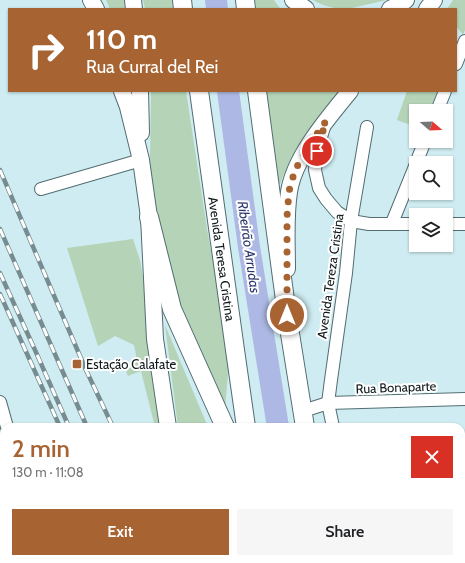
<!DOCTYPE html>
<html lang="en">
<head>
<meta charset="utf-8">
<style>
  body { margin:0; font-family:Cabin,sans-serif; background:#f6f6f6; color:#202124; height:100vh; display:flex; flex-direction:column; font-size:15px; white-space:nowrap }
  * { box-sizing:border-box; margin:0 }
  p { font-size:13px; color:#757577 }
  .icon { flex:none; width:22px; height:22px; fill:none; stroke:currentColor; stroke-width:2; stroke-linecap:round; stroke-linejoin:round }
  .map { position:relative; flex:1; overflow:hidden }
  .panel { position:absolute; left:0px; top:423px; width:465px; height:140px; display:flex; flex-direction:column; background:#fff; border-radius:12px 12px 0 0; box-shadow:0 1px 3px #0004 }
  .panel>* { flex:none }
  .top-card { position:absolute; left:8px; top:8px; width:449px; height:84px; border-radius:0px; box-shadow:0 1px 3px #0004; background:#a76332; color:#fff; overflow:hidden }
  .needle { width:26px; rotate:109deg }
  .fabs { position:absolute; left:409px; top:104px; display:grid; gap:8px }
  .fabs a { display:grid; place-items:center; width:44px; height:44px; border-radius:0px; background:#fff; box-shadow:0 1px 3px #0004; font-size:20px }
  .pin { position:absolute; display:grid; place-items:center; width:34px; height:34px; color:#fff; margin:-17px; border:2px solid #fff; border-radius:50%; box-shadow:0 1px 4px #0007 }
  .me { position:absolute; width:44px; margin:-22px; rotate:0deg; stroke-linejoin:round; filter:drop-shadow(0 0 3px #0008) }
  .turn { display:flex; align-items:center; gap:14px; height:84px; padding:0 12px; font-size:18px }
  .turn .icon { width:52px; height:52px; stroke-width:2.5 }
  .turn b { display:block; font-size:28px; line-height:34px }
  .round { display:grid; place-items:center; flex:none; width:42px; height:42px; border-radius:0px; background:#f6f6f6 }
  .summary { display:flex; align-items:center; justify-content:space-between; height:68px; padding:0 12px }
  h1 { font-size:24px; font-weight:600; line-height:30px; color:#a76332 }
  .action { display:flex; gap:8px; margin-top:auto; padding:8px 12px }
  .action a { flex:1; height:46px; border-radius:0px; background:#a76332; color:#fff; font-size:16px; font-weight:600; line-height:46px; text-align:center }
  .action a+a { background:#f6f6f6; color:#202124 }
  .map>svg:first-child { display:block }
  .green { fill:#b4d3b7 }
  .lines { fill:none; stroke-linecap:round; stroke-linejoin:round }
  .river { stroke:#adb9e4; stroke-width:22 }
  .minor-casing { stroke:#536d72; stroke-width:14 }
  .major-casing { stroke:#536d72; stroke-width:18 }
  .highway-casing { stroke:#536d72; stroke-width:20 }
  .minor { stroke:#fff; stroke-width:12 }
  .major { stroke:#fff; stroke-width:16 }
  .highway { stroke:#fff; stroke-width:18 }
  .rail-casing { stroke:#778c90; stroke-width:4.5 }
  .rail { stroke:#fff; stroke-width:3; stroke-dasharray:9; stroke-linecap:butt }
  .route { stroke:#a76332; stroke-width:7; stroke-dasharray:0 12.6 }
  .poi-dot { fill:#a76332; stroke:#fff; stroke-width:1.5 }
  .labels { text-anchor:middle; stroke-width:4; stroke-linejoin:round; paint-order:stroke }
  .street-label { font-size:13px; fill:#0f191b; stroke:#fff }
  .poi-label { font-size:13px; fill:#0f191b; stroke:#fff; text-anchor:start }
  .water-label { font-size:14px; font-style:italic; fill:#2d376d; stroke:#fff }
</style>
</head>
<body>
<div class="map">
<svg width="465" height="563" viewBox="0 0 465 563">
  <rect width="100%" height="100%" fill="#ceecf1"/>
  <g class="green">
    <polygon points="106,0 124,0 125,9 110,9"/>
    <polygon points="143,0 172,0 173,9 145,9"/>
    <polygon points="255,0 274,0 279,7 282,9 256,9"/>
    <path d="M313,0h74l-40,9c-11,0 -25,-3 -34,-9z"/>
    <polygon points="453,0 465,0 465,30 463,35 456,26 456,9 447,9"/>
    <polygon points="151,91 186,91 207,229 230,350 225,409 177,309 153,217 150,159"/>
    <path d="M264,91h76c-14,18 -29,35 -41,54 -8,12 -14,25 -19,39l-4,-2z"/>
    <polygon points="407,91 438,91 430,111 416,111 416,127 397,120"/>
    <path d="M133,239l7,21 9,52 2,45 8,70h-4l-14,-56 -13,5 -2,-5c12,-9 11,-13 8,-26l-19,-9 -17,10 -31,-98z"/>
    <polygon points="165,325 208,427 178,427"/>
  </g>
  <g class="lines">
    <g class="river">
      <polyline points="216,0 217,9"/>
      <polyline points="228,91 249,247 278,427"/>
      <polyline points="337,559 340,563"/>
    </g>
    <defs>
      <g id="minor">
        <polyline points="456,64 465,41"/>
        <polyline points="437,111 445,91"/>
        <polyline points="324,127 317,151 315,170 319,188 326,199 337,212 351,221 369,224 416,224"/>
        <polyline points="416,163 425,141"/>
        <polyline points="41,189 141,160"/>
        <polyline points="392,223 416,164"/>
        <polyline points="446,224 465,224"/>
        <polyline points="0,402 7,427"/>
        <polyline points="303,411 328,403 465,399"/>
        <polyline points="333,427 328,403 331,380 346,273 351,221 367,127"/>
        <polyline points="461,480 465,482"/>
        <polyline points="461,534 465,532"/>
        <polyline points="74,559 77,563"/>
        <polyline points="404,559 407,563"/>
        <polyline points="378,563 390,559"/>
      </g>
      <g id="major">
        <polyline points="91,0 96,9"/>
        <polyline points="133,0 134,9"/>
        <polyline points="293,0 306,9"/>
        <polyline points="390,9 400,4 406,0"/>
        <polyline points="427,9 434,0"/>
        <polyline points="122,91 128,107 141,160 149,217 155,339 168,427"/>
        <polyline points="140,91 141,133"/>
        <path d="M287,269c0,-25 -2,-52 2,-77 5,-35 39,-74 61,-101"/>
        <polyline points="201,559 203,563"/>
      </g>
      <g id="highway">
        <polyline points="182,0 183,9"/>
        <polyline points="245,0 246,9"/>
        <polyline points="199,91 235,350 246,427"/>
        <polyline points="257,91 287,315 305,427"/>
        <polyline points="149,217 172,309 225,427"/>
        <polyline points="305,559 308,563"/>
        <polyline points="375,559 378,563"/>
      </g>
    </defs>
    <use href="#minor" class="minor-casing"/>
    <use href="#major" class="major-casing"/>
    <use href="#highway" class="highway-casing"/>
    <use href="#minor" class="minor"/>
    <use href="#major" class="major"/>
    <use href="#highway" class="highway"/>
    <defs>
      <g id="rail">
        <polyline points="0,170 86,370 113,427"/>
        <polyline points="0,229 87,427"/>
        <polyline points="0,273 35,350 69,427"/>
        <polyline points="0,294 60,427"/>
        <polyline points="119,559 121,563"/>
        <polyline points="128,559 130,563"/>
        <polyline points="145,559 146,563"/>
        <polyline points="172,559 174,563"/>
      </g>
    </defs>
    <use href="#rail" class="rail-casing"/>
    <use href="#rail" class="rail"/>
  </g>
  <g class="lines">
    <polyline class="route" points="287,315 287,217 289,191 295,170 310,144 326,121 317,151"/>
  </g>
  <rect class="poi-dot" x="72" y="359" width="10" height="10" rx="2"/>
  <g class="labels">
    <g class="street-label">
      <text transform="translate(222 259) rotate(82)" y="5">Avenida Teresa Cristina</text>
      <text transform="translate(330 276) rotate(-82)" y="5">Avenida Tereza Cristina</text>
      <text transform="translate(396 387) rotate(-2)" y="5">Rua Bonaparte</text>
    </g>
    <g class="poi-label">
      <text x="86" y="369">Estação Calafate</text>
    </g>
    <g class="water-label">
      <text transform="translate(249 247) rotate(82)" y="5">Ribeirão Arrudas</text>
    </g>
  </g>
</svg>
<div class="fabs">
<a><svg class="needle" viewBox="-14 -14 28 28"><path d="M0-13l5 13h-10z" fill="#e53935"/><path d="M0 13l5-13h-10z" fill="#757577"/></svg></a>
<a><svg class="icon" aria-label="search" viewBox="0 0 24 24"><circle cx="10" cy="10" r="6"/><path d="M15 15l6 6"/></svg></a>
<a><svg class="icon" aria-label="layers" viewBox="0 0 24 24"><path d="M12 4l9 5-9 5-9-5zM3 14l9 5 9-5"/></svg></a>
</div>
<div class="pin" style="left:317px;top:151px;background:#d93025"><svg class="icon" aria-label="arrive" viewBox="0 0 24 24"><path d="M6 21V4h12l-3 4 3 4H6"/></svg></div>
<svg class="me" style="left:287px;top:315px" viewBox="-20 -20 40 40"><circle r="17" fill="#a76332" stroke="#fff" stroke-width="3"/><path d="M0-11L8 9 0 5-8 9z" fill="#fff"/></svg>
<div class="top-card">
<div class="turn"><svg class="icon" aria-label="right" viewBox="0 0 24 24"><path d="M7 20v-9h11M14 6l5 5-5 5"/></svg><div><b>110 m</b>Rua Curral del Rei</div></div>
</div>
<section class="panel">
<div class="summary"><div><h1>2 min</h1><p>130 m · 11:08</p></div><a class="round" style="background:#d93025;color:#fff"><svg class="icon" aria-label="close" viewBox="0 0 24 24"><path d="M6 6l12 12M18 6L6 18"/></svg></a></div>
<div class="action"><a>Exit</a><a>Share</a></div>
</section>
</div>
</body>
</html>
